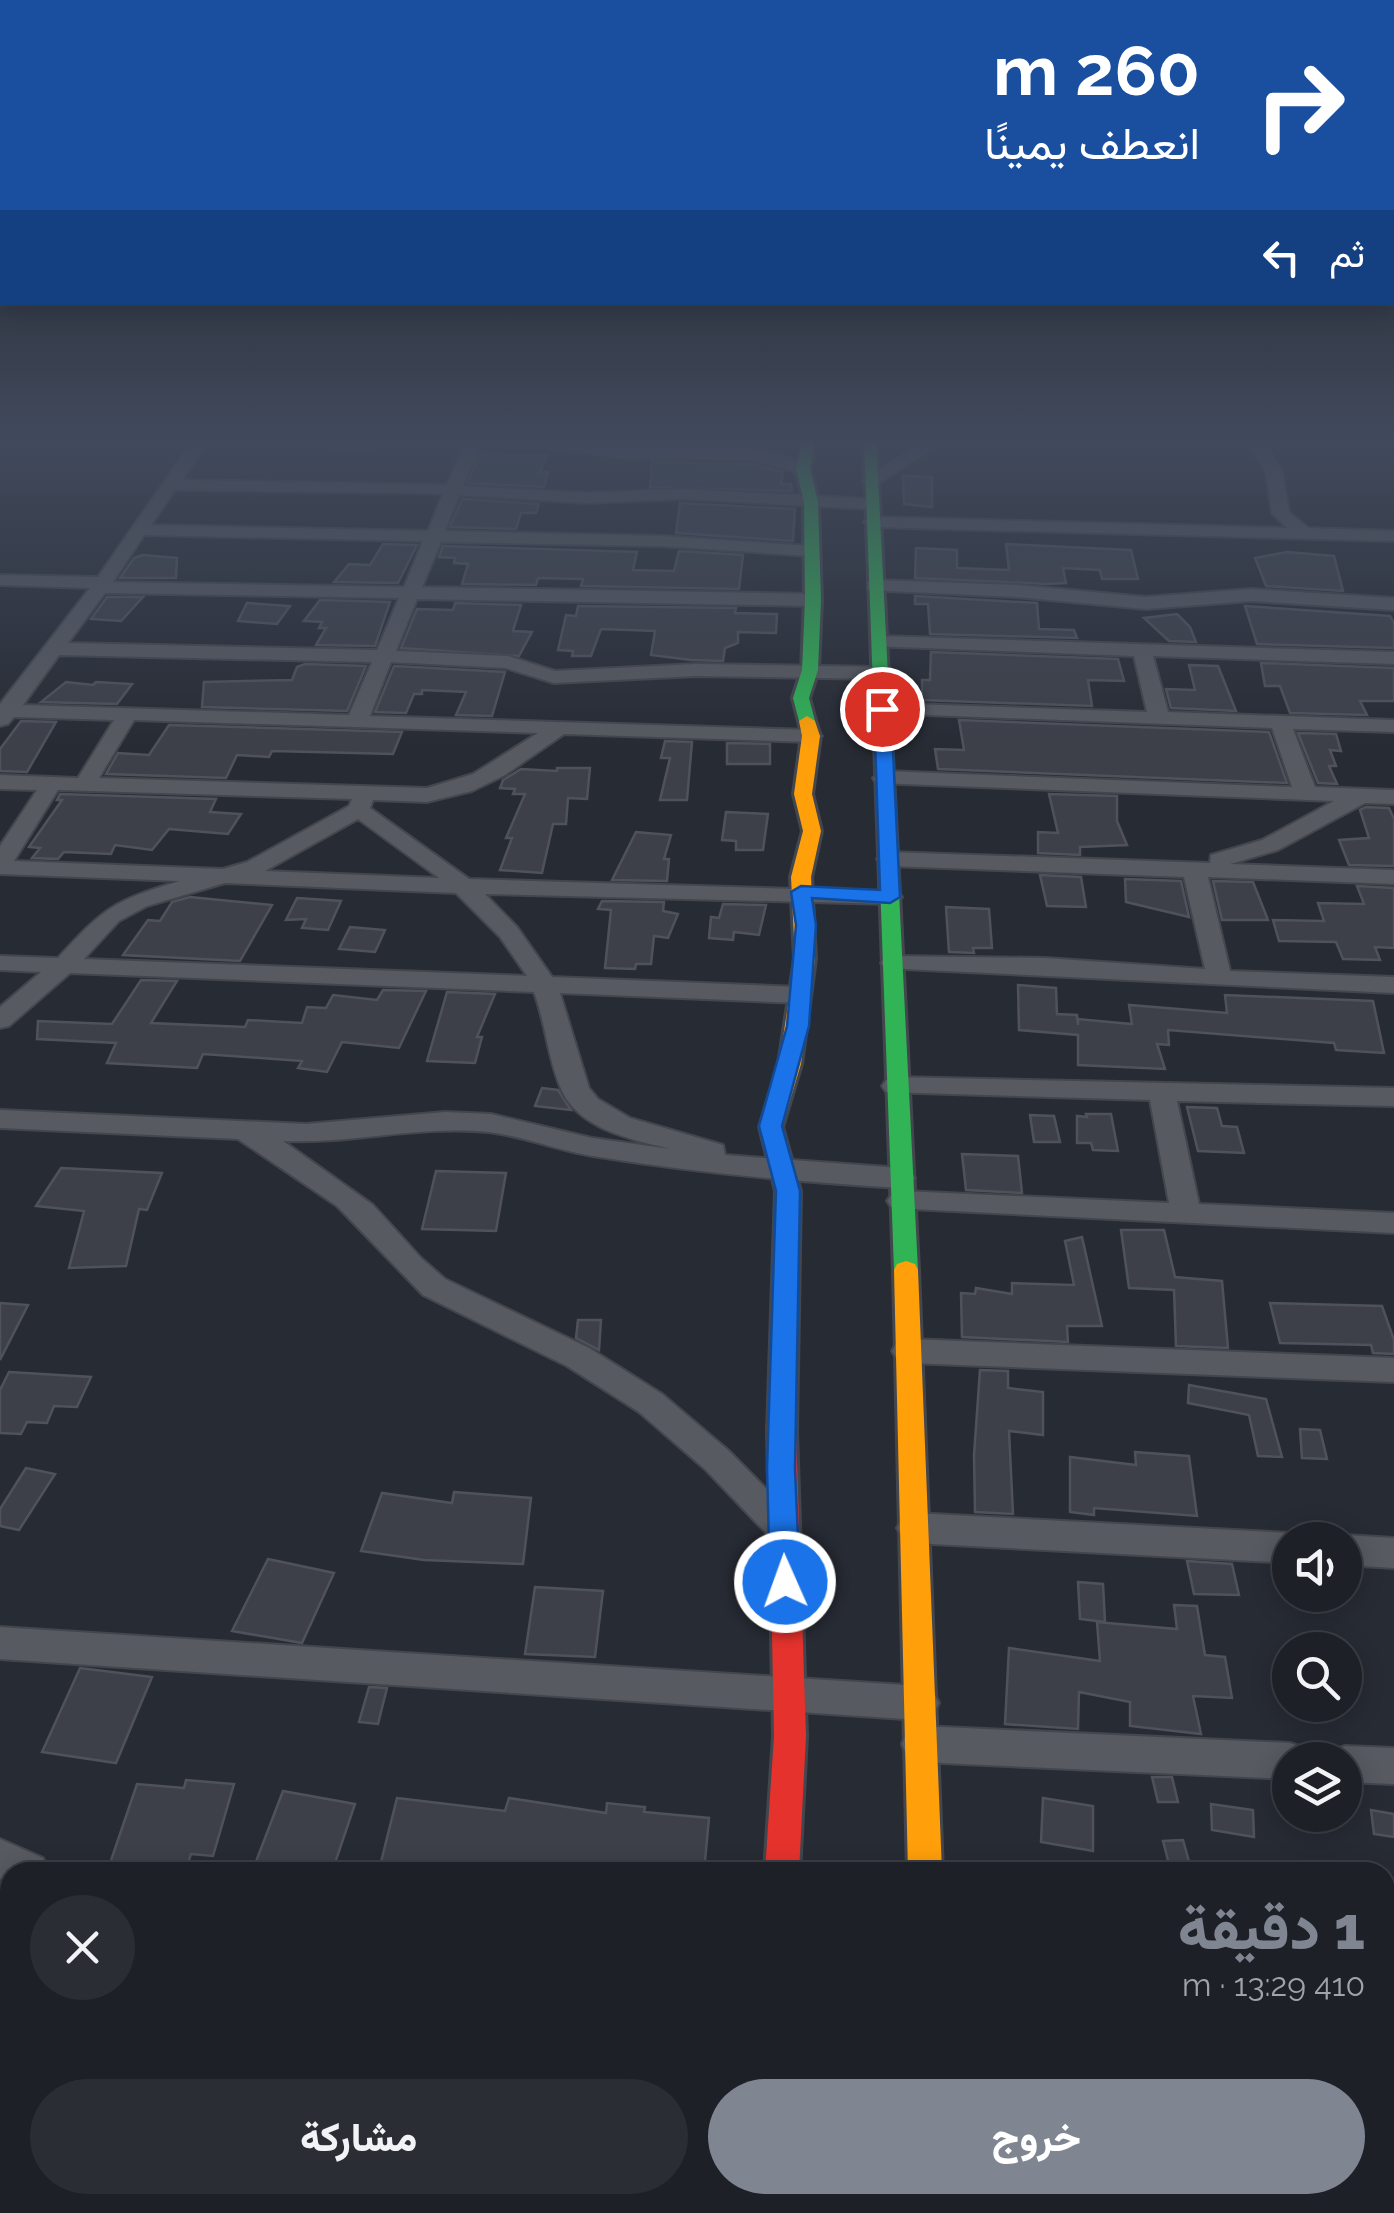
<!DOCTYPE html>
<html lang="ar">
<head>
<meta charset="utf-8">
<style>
  body { margin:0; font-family:Raleway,Vazirmatn,sans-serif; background:#2a2d33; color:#f1f3f6; direction:rtl; height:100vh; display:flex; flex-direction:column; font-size:38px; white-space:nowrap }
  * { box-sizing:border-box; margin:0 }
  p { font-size:32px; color:#a0a3a7 }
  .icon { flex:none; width:55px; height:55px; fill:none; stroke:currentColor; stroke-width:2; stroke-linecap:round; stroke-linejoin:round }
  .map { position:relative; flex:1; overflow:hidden; direction:ltr }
  .sheet { position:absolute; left:0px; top:1862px; width:1395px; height:352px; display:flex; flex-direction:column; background:#1d2027; border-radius:30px 30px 0 0; box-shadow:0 5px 25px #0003,0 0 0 2px #3b3e44; direction:rtl }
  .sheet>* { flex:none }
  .top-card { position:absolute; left:0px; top:0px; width:1395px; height:305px; box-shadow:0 5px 25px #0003,0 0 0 2px #3b3e44; direction:rtl; background:#1a4fa0; color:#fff; overflow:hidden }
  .controls { position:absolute; left:1272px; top:1522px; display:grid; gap:20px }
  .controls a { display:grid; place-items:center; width:90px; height:90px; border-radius:50%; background:#1d2027; box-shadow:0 5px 25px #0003,0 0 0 2px #3b3e44; font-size:50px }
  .pin { position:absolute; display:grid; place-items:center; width:85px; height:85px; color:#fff; margin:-42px; border:5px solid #fff; border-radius:50%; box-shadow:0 2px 10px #0007 }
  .me { position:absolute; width:110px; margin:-55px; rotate:358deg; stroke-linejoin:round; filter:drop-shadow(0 0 8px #0008) }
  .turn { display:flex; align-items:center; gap:35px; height:210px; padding:0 30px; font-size:45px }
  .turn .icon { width:130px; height:130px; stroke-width:2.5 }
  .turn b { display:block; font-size:70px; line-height:85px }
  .then { display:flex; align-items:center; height:95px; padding:0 30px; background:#0003; gap:20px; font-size:38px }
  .round { display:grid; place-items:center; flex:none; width:105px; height:105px; border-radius:52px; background:#2a2d33 }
  .summary { display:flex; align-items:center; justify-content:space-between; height:170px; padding:0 30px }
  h1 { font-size:60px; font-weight:800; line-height:75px; color:#808592 }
  .button { display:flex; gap:20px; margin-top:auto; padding:20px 30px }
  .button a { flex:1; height:115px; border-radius:60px; background:#808592; color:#fff; font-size:40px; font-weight:800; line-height:115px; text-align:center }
  .button a+a { background:#2a2d33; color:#f1f3f6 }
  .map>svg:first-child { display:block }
  .building { fill:#3d4049; stroke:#4f525b; stroke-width:2.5 }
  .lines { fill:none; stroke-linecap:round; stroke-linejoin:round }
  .street-casing { stroke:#43464d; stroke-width:4 }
  .fast-casing { stroke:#43464d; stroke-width:6 }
  .slow-casing { stroke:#43464d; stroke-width:6 }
  .jam-casing { stroke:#43464d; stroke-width:6 }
  .street { fill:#575a61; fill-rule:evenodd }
  .fast { fill:#30b455; fill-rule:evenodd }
  .slow { fill:#ff9f0a; fill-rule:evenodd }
  .jam { fill:#e5322d; fill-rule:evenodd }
  .route { fill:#1a73e8; stroke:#114b97; stroke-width:2.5 }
</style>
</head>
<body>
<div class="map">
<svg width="1394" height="2213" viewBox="0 0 1394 2213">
  <rect width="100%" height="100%" fill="#272b34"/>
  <g class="building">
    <polygon points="480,454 547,455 540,472 548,472 544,487 468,483"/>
    <polygon points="652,462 752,464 783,472 781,484 791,484 792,491 650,487"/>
    <polygon points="903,476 932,477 932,507 904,504"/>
    <polygon points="462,499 539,504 536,513 521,513 516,529 450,527"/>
    <polygon points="680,503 795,509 793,541 676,533"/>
    <polygon points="383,544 417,545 398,583 334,582 349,564 370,565"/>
    <polygon points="1006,544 1131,550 1138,579 1102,579 1100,570 1063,568 1066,583 1047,584 915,578 916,548 957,550 957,568 1009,570"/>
    <polygon points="443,546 637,552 633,570 674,571 679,551 743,555 739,589 581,586 583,579 538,578 536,585 462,584 468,564 454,563 455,558 439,557"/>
    <polygon points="1287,552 1334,556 1343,591 1266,586 1255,558"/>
    <polygon points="142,555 177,558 176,578 120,578 134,558"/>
    <polygon points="915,596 1037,603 1039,629 1074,630 1077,638 930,634 928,604 915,604"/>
    <polygon points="107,597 143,597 121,621 91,619"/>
    <polygon points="320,600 390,602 375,646 316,645 326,628 319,628 322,622 304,621"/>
    <polygon points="247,603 290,606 277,624 238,621"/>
    <polygon points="455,603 521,605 513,631 532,632 519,656 401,648 417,609 453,610"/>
    <polygon points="578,606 736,608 735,613 777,614 776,633 738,632 738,643 725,648 723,661 691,660 651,655 655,631 601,629 591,656 572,656 573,651 558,650 566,615 576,616"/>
    <polygon points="1245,606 1390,616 1394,623 1394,648 1257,644"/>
    <polygon points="1177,614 1190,627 1196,642 1169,641 1144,618"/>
    <polygon points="931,652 1118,659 1124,681 1088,680 1092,706 922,700 922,680 930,680"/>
    <polygon points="1261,663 1394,668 1394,701 1360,701 1367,715 1290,713 1280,686 1265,686"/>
    <polygon points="305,664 366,666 347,711 202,707 204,682 292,680 297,667"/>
    <polygon points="1189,665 1218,666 1236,711 1171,708 1166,689 1195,690"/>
    <polygon points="394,666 505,672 492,716 456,715 466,692 422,690 422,694 414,694 406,713 375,712"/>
    <polygon points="66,682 93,685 96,682 132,684 117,704 41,702"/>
    <polygon points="959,720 1269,732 1287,783 938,769 935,749 964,750"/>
    <polygon points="21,721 56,722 27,772 0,771 0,749"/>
    <polygon points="169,725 402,732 393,754 272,751 269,757 237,755 226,778 106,774 118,753 149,755"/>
    <polygon points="1298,733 1336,734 1341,751 1330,750 1336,766 1329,766 1337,784 1318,783"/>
    <polygon points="665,741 692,742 687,800 660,800 670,758 661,758"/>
    <polygon points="727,743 770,744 770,764 727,764"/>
    <polygon points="557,768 590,768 587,799 568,798 566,824 553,824 542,873 500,870 512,838 506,838 525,794 513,794 515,789 500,788 503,780 521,769 557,771"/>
    <polygon points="60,794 216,799 210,812 241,814 228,834 169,829 152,850 115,845 111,854 64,852 58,859 32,858 40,848 29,847 62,800 57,800"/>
    <polygon points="1049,794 1117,796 1117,821 1127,845 1080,847 1080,855 1038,853 1038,832 1058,833"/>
    <polygon points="1366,807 1389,808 1394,819 1394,866 1349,865 1339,840 1369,838 1360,810"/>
    <polygon points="726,812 768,814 763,850 736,850 736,841 722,840"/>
    <polygon points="636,832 671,835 664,859 669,859 667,881 612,880"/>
    <polygon points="1040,875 1081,877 1086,907 1047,906"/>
    <polygon points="1125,879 1181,881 1189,917 1126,902"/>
    <polygon points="1213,881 1253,882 1268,920 1222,920"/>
    <polygon points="1357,886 1394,888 1394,948 1375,947 1380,960 1343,959 1336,942 1279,941 1273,920 1324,921 1318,903 1364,904"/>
    <polygon points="190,897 272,905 240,961 123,955 148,920 160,921 172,902"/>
    <polygon points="297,898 341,901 328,930 302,928 306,919 286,920"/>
    <polygon points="602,901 664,902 663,911 678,914 668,938 654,936 651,964 636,964 635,969 605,968 611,910 598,909"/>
    <polygon points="723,904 766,905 759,935 734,932 733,940 709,938 711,917 719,918"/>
    <polygon points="946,907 989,909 992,948 973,948 974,953 949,952"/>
    <polygon points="350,927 385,930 375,952 339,949"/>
    <polygon points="141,980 177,981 151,1023 245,1027 248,1020 302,1023 307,1007 326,1008 333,995 377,1000 383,990 426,991 399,1048 342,1042 327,1072 298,1068 302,1061 203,1054 197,1068 107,1063 116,1043 37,1039 38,1021 112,1024"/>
    <polygon points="1018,985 1056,988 1057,1014 1077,1015 1078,1025 1078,1019 1132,1024 1129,1005 1227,1013 1225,995 1373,1001 1384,1053 1336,1050 1334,1043 1168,1030 1169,1045 1157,1044 1165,1069 1078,1065 1078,1035 1019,1030"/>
    <polygon points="447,992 495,994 477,1037 482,1037 475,1063 427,1061"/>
    <polygon points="542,1088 558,1090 571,1110 535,1106"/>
    <polygon points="1187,1107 1217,1108 1222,1126 1237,1127 1244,1153 1198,1151"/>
    <polygon points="1086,1114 1111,1114 1118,1151 1093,1150 1091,1143 1077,1143 1077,1116 1087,1117"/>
    <polygon points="1030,1115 1054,1116 1060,1142 1034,1142"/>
    <polygon points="962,1154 1018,1156 1022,1193 966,1190"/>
    <polygon points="61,1168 162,1173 147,1210 139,1209 126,1266 69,1268 84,1211 36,1206"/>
    <polygon points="436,1171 506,1173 496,1231 422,1229"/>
    <polygon points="1121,1230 1164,1230 1175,1277 1222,1281 1228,1348 1176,1346 1174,1290 1129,1288"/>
    <polygon points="1082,1237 1102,1326 1067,1326 1068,1342 962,1337 961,1293 975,1294 976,1288 1012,1294 1012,1283 1074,1285 1065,1241"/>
    <polygon points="0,1303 28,1305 0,1360"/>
    <polygon points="1270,1303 1382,1306 1394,1340 1394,1354 1373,1353 1371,1345 1280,1343"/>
    <polygon points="578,1320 601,1320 599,1350 576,1338"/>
    <polygon points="980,1370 1008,1371 1008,1388 1043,1392 1043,1435 1009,1431 1013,1514 975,1512 974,1455"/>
    <polygon points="9,1372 91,1377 77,1407 54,1406 47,1423 27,1422 21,1434 0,1433 0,1390"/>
    <polygon points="1189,1385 1266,1399 1282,1457 1258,1456 1249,1415 1188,1403"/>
    <polygon points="1300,1429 1320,1430 1327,1459 1302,1458"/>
    <polygon points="1135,1452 1189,1456 1197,1516 1094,1508 1094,1515 1070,1512 1070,1457 1136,1465"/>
    <polygon points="26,1468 55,1474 19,1530 0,1526 0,1509"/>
    <polygon points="454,1492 531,1498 523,1564 424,1560 361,1551 382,1493 452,1503"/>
    <polygon points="268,1559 334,1573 302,1643 232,1631"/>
    <polygon points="1187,1561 1232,1564 1239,1595 1194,1594"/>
    <polygon points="1078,1582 1103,1584 1105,1622 1080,1619"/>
    <polygon points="535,1587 603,1591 595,1657 525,1654"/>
    <polygon points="1174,1605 1197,1606 1205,1655 1225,1657 1232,1698 1193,1696 1201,1734 1130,1726 1130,1702 1079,1692 1078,1729 1005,1724 1009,1648 1100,1661 1097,1622 1177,1629"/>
    <polygon points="80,1668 152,1677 116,1763 42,1752"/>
    <polygon points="369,1687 387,1688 378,1724 359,1722"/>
    <polygon points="1152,1777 1172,1777 1178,1802 1158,1802"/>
    <polygon points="186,1780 234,1784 213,1856 191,1854 185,1872 107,1872 137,1784 184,1788"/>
    <polygon points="283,1791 355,1804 332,1872 252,1872"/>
    <polygon points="397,1798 505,1811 509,1798 606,1813 607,1803 645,1807 644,1812 709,1818 704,1872 518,1872 468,1865 466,1872 405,1872 406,1865 381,1862"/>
    <polygon points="1043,1798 1093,1806 1093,1851 1041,1842"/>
    <polygon points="1211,1804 1253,1810 1254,1837 1212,1830"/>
    <polygon points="1371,1810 1394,1814 1394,1837 1374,1834"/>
    <polygon points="1183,1840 1192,1872 1171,1872 1163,1841"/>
  </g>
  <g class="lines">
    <defs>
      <g id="street">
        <path d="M135,438h299c-26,17 -186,5 -227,5l-25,37 265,5 20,-47h16l-20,48 124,7 96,-4 188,10 8,5 -8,5 -188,-10 -96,4 -128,-8 -14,36 216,5 150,10 9,5 -9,5 -150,-10 -220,-4 -19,45 391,7 9,6 -9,6 -396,-7 -21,52 112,5 47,15 141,-7 184,3 10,6 -10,6 -184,-3 -142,7 -48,-15 -115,-6 -21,54 441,14 11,6 -11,6 -247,-8 -59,41 -33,16 -45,11 -54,-2 -3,8 99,71 429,13 4,5 -4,5 -8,2 -405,-10 32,33 35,50 246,10 13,8 -13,8 -238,-10 29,95 9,11 32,19 93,27 2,10 176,13 10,3 4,7 -4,7 -10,3c-102,-6 -202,-15 -302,-31 -38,-5 -74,-21 -111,-25 -69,-7 -137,12 -205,9l90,64 48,53 24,21 144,69 73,46 67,57 65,66 5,10 -5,10 -12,4 -12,-4 -64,-67 -67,-58 -72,-46 -144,-71 -86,-89 -99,-67 -238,-11v-18l306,14 139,-12 46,2 101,24 79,11c-37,-9 -91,-19 -109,-58 -14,-30 -16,-67 -28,-99l-464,-19 -61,53 -9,2v-21l41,-35 -41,-2v-14l58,2c47,-51 55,-57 122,-77l-180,-7v-28l37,-56 -37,-1v-14l78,3 36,-58 -100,-3 -6,7 -8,2v-22l90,-116 -90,-3v-10l98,2 93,-134h-48zM175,490l245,3 23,1 -15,37 -277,-6zM144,535l279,6 -19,46 -291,-5zM105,593l294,5 -22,52 -309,-7zM59,655l313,7 -23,53 -326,-10zM134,720l404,13 -65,41 -46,14 -328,-10zM58,790l294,9 -3,7 -102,56 -24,7 -209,-8zM358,819l81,59 -174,-7zM225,883l231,10 44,44 27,39 -443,-17 35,-38 28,-15z"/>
        <path d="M504,438c42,0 82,7 124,10 51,3 143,-12 183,21l-8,5 -50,-14 -126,-2 -115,-15z"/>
        <polygon points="929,438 948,438 876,485 862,481"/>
        <polygon points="1245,438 1262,438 1265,442 1282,472 1289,512 1308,528 1394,531 1394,541 873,527 864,522 873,517 1287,528 1272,513 1266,472"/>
        <polygon points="875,580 1017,585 1146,597 1251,589 1394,598 1394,610 1251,601 1146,609 1017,597 868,590 868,582"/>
        <polygon points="879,636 1394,652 1394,664 1153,656 1168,712 1394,720 1394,732 1293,729 1315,787 1394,790 1394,804 1365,803 1278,850 1230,864 1394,870 1394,884 1208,877 1230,971 1394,977 1394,993 884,968 881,963 884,958 893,956 1045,958 1205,969 1184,877 889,866 877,859 889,852 1210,863 1211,855 1262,840 1334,801 876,783 873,778 884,771 1292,787 1272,728 875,713 872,709 882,703 1147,712 1134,656 872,646 872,638"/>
        <polygon points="896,1077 1394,1088 1394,1106 1177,1101 1199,1204 1394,1213 1394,1233 892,1208 887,1201 892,1194 902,1191 1169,1203 1150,1100 886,1092 882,1086 886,1080"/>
        <polygon points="908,1339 1394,1358 1394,1382 908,1363 897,1360 892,1351 897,1342"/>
        <polygon points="914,1513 1290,1533 1304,1540 1290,1540 1290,1563 914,1543 902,1538 897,1528 902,1518"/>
        <polygon points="1345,1535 1394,1538 1394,1568 1345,1565 1345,1540 1332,1540"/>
        <polygon points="0,1627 920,1686 933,1691 939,1703 933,1715 920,1720 0,1659"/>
        <polygon points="921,1726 1290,1743 1304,1748 1309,1760 1290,1760 1290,1779 921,1762 907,1757 902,1744 907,1731"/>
        <polygon points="1345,1746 1394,1748 1394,1784 1345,1782 1345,1760 1327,1760 1331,1751"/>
        <polygon points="0,1839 43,1858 49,1872 10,1872 10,1884 0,1879"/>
        <rect x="1385" y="2000" width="9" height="44"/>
        <polygon points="0,2170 10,2171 10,2205 29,2205 26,2210 0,2213"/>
        <polygon points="135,2205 284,2205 287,2213 138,2213"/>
        <rect x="735" y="2205" width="46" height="8"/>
      </g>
      <g id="fast">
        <polygon points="803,438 816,438 810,469 818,502 821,600 818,670 809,698 815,721 807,726 799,721 793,698 802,670 805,600 804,502 796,469"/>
        <polygon points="864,438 876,438 918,1270 915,1276 897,1276 894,1270"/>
        <rect x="918" y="2205" width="38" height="8"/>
      </g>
      <g id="slow">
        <polygon points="807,716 815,721 820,736 812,794 821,831 811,877 815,959 801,1064 782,1127 800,1191 796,1431 792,1439 782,1442 772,1439 768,1431 776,1191 760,1127 779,1064 795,959 791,877 803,831 794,794 802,736 799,721"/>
        <polygon points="906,1261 915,1264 918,1270 942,1872 908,1872 894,1270 897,1264"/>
      </g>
      <polygon id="jam" points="782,1420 792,1423 796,1431 806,1736 799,1872 765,1872 774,1736 768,1431 772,1423"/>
    </defs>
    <use href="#street" class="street-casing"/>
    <use href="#fast" class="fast-casing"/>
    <use href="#slow" class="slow-casing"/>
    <use href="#jam" class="jam-casing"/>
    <use href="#street" class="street"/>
    <use href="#fast" class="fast"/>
    <use href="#slow" class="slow"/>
    <use href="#jam" class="jam"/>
  </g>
  <linearGradient id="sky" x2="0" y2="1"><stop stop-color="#15181d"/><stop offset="0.59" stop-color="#414a5c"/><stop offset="1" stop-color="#414a5c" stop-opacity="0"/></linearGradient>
  <rect width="1394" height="748" fill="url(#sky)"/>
  <polygon class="route" points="882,704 891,709 900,897 890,903 812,898 816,925 809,1026 782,1126 800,1191 795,1469 800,1582 795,1591 785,1594 775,1591 770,1582 767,1469 776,1191 759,1126 787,1026 796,925 791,892 801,886 880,890 874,709"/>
</svg>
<div class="controls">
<a><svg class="icon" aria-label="sound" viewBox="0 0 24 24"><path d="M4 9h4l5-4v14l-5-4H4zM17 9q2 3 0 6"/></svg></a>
<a><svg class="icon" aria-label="search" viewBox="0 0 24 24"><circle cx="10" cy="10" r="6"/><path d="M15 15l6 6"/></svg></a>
<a><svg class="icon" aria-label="layers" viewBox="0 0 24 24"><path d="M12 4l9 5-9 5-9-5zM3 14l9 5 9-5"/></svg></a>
</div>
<div class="pin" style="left:882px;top:709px;background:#d93025"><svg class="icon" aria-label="arrive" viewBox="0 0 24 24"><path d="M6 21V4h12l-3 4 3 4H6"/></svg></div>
<svg class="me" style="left:785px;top:1582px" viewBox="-20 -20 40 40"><circle r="17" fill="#1a73e8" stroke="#fff" stroke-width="3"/><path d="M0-11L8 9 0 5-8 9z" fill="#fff"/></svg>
<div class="top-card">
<div class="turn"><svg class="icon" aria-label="right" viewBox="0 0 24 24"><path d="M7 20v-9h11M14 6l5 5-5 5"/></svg><div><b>260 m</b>انعطف يمينًا</div></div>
<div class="then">ثم<svg class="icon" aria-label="left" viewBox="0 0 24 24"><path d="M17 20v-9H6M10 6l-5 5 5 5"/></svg></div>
</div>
<section class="sheet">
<div class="summary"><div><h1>1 دقيقة</h1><p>410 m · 13:29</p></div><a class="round"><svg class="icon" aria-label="close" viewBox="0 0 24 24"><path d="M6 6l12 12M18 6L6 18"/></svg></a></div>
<div class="button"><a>خروج</a><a>مشاركة</a></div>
</section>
</div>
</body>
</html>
